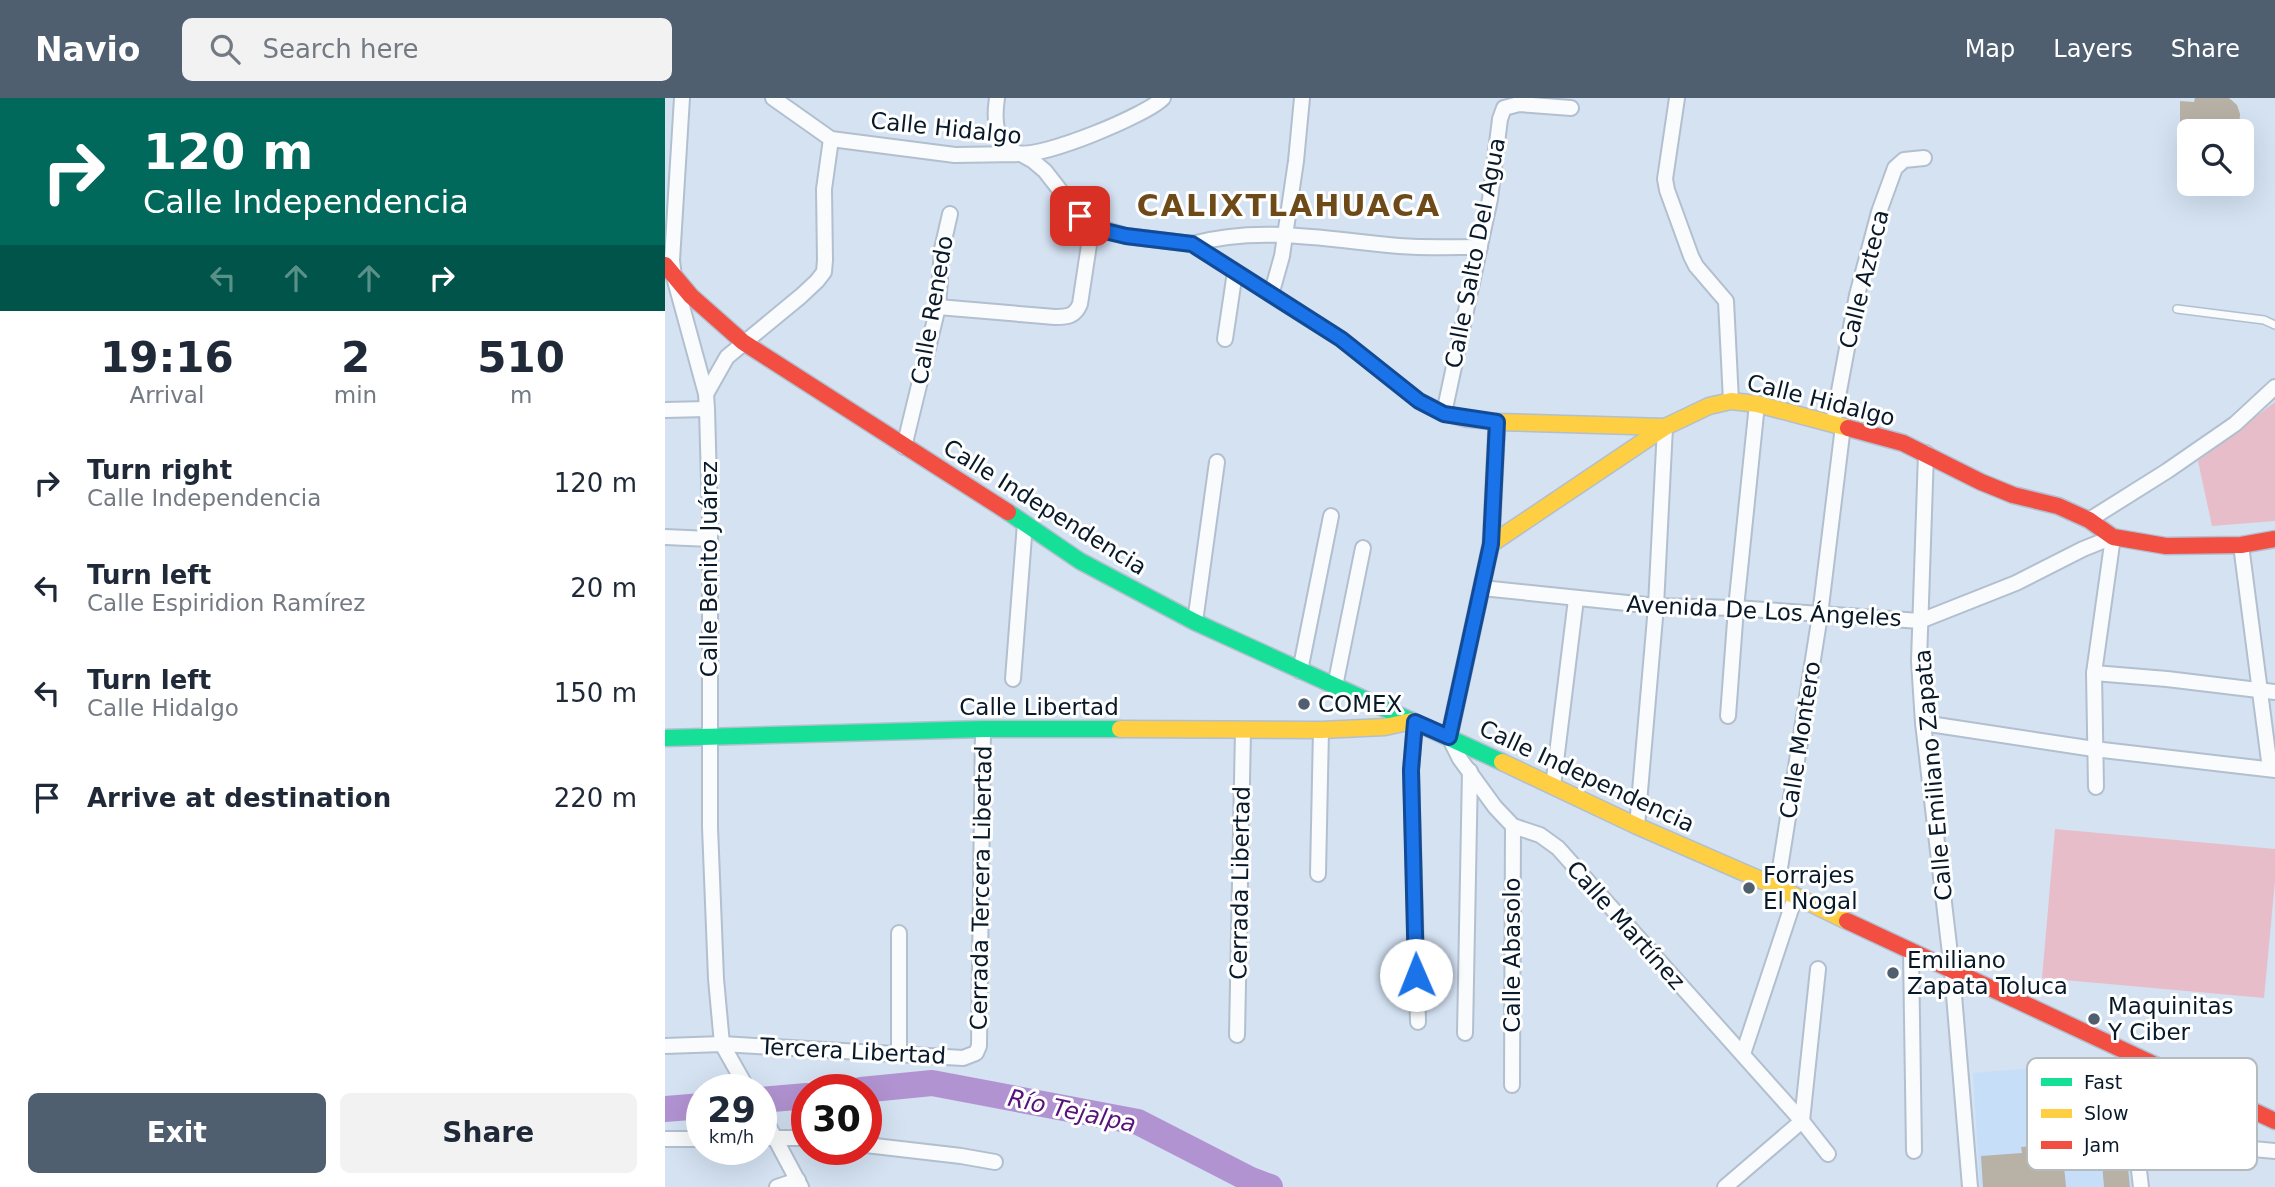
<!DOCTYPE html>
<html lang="en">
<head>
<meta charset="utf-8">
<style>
  body { margin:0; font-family:"DejaVu Sans",sans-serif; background:#f2f2f3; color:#1f2937; height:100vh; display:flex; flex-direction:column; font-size:26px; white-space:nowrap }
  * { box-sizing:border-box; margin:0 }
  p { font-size:23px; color:#747a83 }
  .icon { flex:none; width:38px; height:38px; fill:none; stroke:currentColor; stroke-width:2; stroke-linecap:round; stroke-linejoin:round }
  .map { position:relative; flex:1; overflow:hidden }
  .drawer { display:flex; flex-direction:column; background:#fff; width:665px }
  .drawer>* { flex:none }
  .hud { background:#00695c; color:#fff; overflow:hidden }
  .tools { position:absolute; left:1512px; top:21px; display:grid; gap:14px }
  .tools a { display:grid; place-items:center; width:77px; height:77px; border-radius:10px; background:#fff; box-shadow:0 7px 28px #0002; font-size:35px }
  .speed { position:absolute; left:21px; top:976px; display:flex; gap:14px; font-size:35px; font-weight:700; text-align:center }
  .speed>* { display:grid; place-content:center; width:91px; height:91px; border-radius:50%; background:#fff; box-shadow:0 7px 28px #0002; line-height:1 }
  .speed small { font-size:18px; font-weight:400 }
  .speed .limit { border:10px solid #d22; background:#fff; color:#111 }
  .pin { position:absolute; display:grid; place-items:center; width:60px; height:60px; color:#fff; margin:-30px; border-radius:14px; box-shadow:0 4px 10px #0006 }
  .me { position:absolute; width:77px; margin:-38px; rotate:359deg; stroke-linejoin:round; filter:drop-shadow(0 0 5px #0008) }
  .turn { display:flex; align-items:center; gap:24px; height:147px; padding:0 28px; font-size:32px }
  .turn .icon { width:91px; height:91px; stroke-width:2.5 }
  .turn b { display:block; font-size:49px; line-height:60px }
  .lanes { display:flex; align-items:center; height:66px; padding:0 28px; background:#0003; justify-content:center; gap:35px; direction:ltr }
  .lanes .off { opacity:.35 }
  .eta { display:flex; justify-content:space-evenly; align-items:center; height:119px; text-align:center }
  .eta b { font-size:42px; font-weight:700; line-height:49px }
  .cta { display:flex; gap:14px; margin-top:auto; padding:14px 28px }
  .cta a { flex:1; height:80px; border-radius:10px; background:#4f5f70; color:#fff; font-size:28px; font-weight:700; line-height:80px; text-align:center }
  .cta a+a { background:#f2f2f3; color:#1f2937 }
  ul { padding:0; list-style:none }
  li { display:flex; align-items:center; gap:21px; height:105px; padding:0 28px }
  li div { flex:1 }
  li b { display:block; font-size:26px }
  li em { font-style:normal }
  header { display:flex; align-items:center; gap:42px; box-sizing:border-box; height:98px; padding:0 35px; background:#4f5f70; color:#fff }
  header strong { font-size:33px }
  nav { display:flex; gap:38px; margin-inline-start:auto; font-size:24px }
  .search { width:490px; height:63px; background:#f2f2f3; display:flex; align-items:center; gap:18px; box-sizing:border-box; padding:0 24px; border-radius:10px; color:#747a83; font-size:26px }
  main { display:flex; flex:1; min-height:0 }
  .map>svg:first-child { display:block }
  .built { fill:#c7def8 }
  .green { fill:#e8bdca }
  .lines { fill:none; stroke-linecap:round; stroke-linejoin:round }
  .river { stroke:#b293d2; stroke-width:26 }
  .building { fill:#b8b1a6 }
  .lane-casing { stroke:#b1bfcf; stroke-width:10 }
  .street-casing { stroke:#b1bfcf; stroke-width:18 }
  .fast-casing { stroke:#b1bfcf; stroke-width:19 }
  .slow-casing { stroke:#b1bfcf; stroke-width:19 }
  .jam-casing { stroke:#b1bfcf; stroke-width:19 }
  .lane { stroke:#f9fbfd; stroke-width:7 }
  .street { stroke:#f9fbfd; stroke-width:14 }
  .fast { stroke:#16e098; stroke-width:16 }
  .slow { stroke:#ffcf43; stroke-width:16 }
  .jam { stroke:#f24e42; stroke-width:16 }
  .route-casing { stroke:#114b97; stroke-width:18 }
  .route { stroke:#1a73e8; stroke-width:12 }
  .poi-dot { fill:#4f5f70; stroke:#fff; stroke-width:2.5 }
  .labels { text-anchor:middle; stroke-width:6; stroke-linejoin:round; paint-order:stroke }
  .street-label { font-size:23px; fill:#08192a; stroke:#fff }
  .poi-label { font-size:23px; fill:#08192a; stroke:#fff; text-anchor:start }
  .water-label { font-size:24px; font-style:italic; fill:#571179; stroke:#fff }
  .district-label { font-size:30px; font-weight:bold; letter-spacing:2px; fill:#6d4a18; stroke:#fff }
  .key { fill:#fff; stroke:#b5babf; stroke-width:2 }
  .key-label { font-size:19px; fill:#08192a }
</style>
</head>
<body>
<header>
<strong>Navio</strong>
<div class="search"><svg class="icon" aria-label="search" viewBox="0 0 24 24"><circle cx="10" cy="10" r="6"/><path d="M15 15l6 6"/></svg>Search here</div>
<nav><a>Map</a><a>Layers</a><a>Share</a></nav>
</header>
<main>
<section class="drawer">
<div class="hud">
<div class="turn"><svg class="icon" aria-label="right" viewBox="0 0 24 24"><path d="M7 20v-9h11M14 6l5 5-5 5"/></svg><div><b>120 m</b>Calle Independencia</div></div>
<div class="lanes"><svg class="icon off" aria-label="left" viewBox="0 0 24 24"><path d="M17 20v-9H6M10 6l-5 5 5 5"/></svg><svg class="icon off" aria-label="ahead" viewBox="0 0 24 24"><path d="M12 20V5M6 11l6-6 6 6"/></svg><svg class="icon off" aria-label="ahead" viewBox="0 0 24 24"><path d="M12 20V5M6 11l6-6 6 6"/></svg><svg class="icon" aria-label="right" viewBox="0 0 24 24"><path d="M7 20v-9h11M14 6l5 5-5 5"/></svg></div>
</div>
<div class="eta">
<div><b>19:16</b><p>Arrival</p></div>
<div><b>2</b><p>min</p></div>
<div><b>510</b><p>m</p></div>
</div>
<ul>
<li><svg class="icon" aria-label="right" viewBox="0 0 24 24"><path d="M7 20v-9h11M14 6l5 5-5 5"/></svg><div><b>Turn right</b><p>Calle Independencia</p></div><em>120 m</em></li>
<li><svg class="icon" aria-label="left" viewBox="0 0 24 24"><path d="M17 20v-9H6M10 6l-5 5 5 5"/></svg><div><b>Turn left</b><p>Calle Espiridion Ramírez</p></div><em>20 m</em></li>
<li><svg class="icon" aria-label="left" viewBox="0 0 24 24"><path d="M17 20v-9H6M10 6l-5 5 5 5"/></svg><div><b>Turn left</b><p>Calle Hidalgo</p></div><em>150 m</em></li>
<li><svg class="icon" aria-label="arrive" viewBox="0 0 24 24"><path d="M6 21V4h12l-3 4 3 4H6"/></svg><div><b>Arrive at destination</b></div><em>220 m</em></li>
</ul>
<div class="cta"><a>Exit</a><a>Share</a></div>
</section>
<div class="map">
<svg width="1610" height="1089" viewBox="0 0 1610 1089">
  <rect width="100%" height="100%" fill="#d4e2f2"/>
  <polygon class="built" points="1457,963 1470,1089 1315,1089 1308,975"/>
  <g class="green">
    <polygon points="1610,304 1610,423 1547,428 1533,363"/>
    <polygon points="1390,731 1610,751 1610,783 1599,900 1377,880"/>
  </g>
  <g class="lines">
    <g class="river">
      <polyline points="196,992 267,985 473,1024 586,1082 605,1089"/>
      <polyline points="96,1002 142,998"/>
      <polyline points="0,1011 37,1008"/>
    </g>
  </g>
  <g class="building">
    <polygon points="1530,0 1564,0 1572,7 1575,16 1574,31 1571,33 1541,33 1515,28 1515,3 1529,4"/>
    <polygon points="1452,966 1465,1089 1439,1089 1437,1065 1399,1068 1401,1089 1318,1089 1316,1058 1357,1055 1356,1049 1435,1043 1432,1008 1365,1013 1362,972"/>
  </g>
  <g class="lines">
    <defs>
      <polyline id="lane" points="1512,211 1599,222 1610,227"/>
      <g id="street">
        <polyline points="17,0 7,162 9,179 41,296 42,311 45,420 45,729 51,881 57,946 83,992"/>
        <polyline points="108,0 166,41 290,57 356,56 367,62 380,73 415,118 427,127 461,138 527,146 676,241 754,303 779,315 801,321 832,324"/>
        <path d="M332,0c-3,20 -3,48 21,55 23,6 129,-38 145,-55"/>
        <polyline points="1012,0 1000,81 1002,92 1026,158 1031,168 1061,203 1066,303"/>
        <path d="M527,146c69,-19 138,-4 207,2 27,2 54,1 81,1"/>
        <polyline points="606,197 617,158 631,63 637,0"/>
        <path d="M273,209l117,10c13,0 20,-1 25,-13l12,-79"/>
        <polyline points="560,241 570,174"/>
        <polyline points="41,296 62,259 136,198 152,183 159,174 160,162 159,91 166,41"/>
        <polyline points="0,312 42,311"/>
        <polyline points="779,315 825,101 835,21 839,10 854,6 906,10"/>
        <polyline points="1168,325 1192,197 1214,114 1230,70 1239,62 1259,60"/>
        <polyline points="239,349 273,209 277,151 285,116"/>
        <polyline points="1261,355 1254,563 1258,625 1287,873 1305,1089"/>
        <polyline points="1424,422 1502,373 1570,326 1610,289"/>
        <polyline points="0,439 45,441"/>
        <polyline points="1576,447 1605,671"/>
        <polyline points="817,490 991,508 1071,510 1255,523 1351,485 1418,451 1448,439"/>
        <polyline points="530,524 552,364"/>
        <polyline points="635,573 666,418"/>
        <polyline points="1429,575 1502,581 1610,594"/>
        <polyline points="348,581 360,425"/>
        <polyline points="670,588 698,450"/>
        <polyline points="1063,618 1071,510 1092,306"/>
        <polyline points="750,624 746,672 753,924"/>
        <polyline points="1258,625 1429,651 1610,672"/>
        <polyline points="784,639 795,661 830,709 848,728 875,737 893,750 1137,1023 1163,1056"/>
        <polyline points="888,688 911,501"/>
        <polyline points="1431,689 1429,575 1448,439"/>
        <polyline points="972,728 991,508 1000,329"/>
        <polyline points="653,776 656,632"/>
        <polyline points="1112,789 1155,517 1178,328"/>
        <polyline points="1246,854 1249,1053"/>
        <polyline points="800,935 805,673"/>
        <polyline points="572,937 578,632"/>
        <polyline points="0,948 57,946 298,960 311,955 314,948 318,631"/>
        <polyline points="1460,953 1476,1089"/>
        <polyline points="234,956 234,835"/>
        <polyline points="1078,956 1130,799"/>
        <polyline points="847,987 848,728"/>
        <polyline points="96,1014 136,1089"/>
        <polyline points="1137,1023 1153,871"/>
        <polyline points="96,1040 142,1040"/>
        <polyline points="1470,1040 1610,1053"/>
        <polyline points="0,1041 37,1041"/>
        <polyline points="201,1047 296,1058 330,1064"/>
        <polyline points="112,1089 133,1082"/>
        <polyline points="1060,1089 1137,1023"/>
      </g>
      <g id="fast">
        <polyline points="343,414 415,463 530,524 837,664"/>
        <polyline points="0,640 318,631 455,631"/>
      </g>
      <g id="slow">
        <polyline points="826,446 1000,329 1044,308 1066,303 1092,306 1183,330"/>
        <polyline points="455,631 656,632 720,629 747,623"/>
        <polyline points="784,639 826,446 832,324 1000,329"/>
        <polyline points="837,664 972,728 1112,789 1182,823"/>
      </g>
      <g id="jam">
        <polyline points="0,167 26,198 78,244 343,414"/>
        <polyline points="1183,330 1238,345 1316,384 1348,397 1393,408 1424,422 1448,439 1501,448 1576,447 1610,441"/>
        <polyline points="1182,823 1610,1023"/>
      </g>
    </defs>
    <use href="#lane" class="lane-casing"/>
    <use href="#street" class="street-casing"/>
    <use href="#fast" class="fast-casing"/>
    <use href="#slow" class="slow-casing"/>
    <use href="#jam" class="jam-casing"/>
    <use href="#lane" class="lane"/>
    <use href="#street" class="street"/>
    <use href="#fast" class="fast"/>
    <use href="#slow" class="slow"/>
    <use href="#jam" class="jam"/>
  </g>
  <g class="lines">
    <defs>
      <polyline id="route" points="415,118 427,127 440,133 461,138 527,146 676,241 754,303 779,316 832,324 826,446 784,639 750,624 746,672 751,877"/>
    </defs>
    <use href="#route" class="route-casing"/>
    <use href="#route" class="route"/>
  </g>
  <g class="poi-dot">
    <circle cx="639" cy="606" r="7"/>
    <circle cx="1084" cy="790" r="7"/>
    <circle cx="1228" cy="875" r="7"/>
    <circle cx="1429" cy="921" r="7"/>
  </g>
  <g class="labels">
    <g class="street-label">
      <text transform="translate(281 30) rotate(6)" y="8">Calle Hidalgo</text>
      <text transform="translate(810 155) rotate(-79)" y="8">Calle Salto Del Agua</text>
      <text transform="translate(1199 181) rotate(-76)" y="8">Calle Azteca</text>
      <text transform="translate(267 212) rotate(-80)" y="8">Calle Renedo</text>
      <text transform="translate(1156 302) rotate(14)" y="8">Calle Hidalgo</text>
      <text transform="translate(380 409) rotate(32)" y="8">Calle Independencia</text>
      <text transform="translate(44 471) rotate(-90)" y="8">Calle Benito Juárez</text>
      <text transform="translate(1099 513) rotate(3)" y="8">Avenida De Los Ángeles</text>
      <text x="374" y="617">Calle Libertad</text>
      <text transform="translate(1135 642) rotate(-81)" y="8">Calle Montero</text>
      <text transform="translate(1268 677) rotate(-95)" y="8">Calle Emiliano Zapata</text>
      <text transform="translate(922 678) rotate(25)" y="8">Calle Independencia</text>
      <text transform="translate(575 785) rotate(-89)" y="8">Cerrada Libertad</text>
      <text transform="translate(316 790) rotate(-89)" y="8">Cerrada Tercera Libertad</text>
      <text transform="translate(961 827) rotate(48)" y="8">Calle Martínez</text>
      <text transform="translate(847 857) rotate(-90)" y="8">Calle Abasolo</text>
      <text transform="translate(188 953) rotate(3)" y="8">Tercera Libertad</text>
    </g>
    <g class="poi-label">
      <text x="653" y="614">COMEX</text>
      <text x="1098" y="785">Forrajes<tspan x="1098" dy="26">El Nogal</tspan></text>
      <text x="1242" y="870">Emiliano<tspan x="1242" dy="26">Zapata Toluca</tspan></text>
      <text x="1443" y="916">Maquinitas<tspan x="1443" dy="26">Y Ciber</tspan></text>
    </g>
    <g class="water-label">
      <text transform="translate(407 1013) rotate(12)" y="8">Río Tejalpa</text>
    </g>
    <g class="district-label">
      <text x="624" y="118">CALIXTLAHUACA</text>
    </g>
  </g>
  <rect x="1362" y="960" width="230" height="112" rx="10" class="key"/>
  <rect x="1376" y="980" width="31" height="8" fill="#16e098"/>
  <rect x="1376" y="1011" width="31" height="9" fill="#ffcf43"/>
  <rect x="1376" y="1043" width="31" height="8" fill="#f24e42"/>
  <g class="key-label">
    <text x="1419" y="991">Fast</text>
    <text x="1419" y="1022">Slow</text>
    <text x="1419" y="1054">Jam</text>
  </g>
</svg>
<div class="tools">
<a><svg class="icon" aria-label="search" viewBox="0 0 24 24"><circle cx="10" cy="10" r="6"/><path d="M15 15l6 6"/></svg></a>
</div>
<div class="speed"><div>29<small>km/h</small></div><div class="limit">30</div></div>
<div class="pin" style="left:415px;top:118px;background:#d93025"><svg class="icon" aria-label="arrive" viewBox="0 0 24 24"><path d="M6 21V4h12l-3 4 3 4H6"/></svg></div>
<svg class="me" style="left:751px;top:877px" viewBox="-20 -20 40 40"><circle r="19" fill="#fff"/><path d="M0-13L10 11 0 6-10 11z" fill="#1a73e8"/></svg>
</div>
</main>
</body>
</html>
